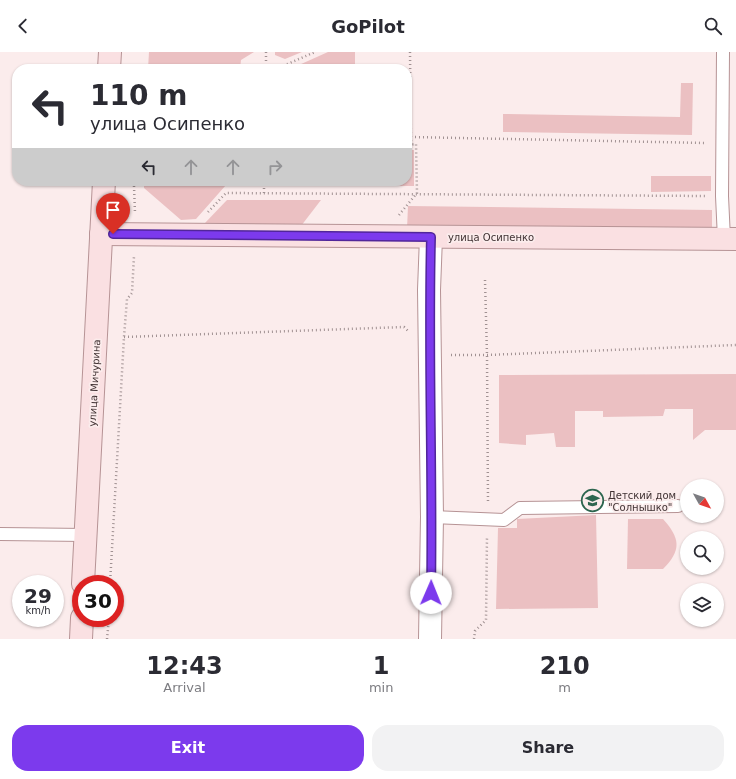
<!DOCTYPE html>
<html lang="en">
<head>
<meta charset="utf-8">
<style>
  body { margin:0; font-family:"DejaVu Sans",sans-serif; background:#f2f2f3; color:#2b2b33; height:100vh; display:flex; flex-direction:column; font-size:15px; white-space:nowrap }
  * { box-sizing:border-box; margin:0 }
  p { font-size:13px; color:#7c7c81 }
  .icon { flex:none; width:22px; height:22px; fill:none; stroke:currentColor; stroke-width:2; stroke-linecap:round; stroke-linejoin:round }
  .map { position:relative; height:587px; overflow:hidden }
  .panel { display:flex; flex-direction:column; background:#fff; flex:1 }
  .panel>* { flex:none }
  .guide { position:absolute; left:12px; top:12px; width:400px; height:122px; border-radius:16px; box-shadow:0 1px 3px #0004; background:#fff; color:#2b2b33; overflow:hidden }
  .needle { width:26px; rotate:130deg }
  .fabs { position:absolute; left:680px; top:427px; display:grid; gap:8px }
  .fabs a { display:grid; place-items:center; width:44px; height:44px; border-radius:50%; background:#fff; box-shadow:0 1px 3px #0004; font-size:20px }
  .speed { position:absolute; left:12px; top:523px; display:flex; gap:8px; font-size:20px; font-weight:700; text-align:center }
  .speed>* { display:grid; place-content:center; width:52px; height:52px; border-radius:50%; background:#fff; box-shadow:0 1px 3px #0004; line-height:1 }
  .speed small { font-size:10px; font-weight:400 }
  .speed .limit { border:6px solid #d22; background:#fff; color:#111 }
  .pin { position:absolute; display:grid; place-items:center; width:34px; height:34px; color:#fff; margin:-41px -17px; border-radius:50% 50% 50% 0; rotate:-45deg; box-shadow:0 0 4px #0007 }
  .pin .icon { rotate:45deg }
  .me { position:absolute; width:44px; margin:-22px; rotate:1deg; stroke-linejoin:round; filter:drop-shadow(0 0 3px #0008) }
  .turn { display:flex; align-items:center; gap:14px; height:84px; padding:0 12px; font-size:18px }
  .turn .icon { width:52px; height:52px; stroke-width:2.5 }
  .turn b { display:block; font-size:28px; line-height:34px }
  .lanes { display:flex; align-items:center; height:38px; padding:0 12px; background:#0003; justify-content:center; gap:20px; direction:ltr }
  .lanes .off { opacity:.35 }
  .eta { display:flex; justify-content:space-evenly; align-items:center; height:68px; text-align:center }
  .eta b { font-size:24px; font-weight:800; line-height:28px }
  .cta { display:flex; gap:8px; margin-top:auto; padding:8px 12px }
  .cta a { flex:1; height:46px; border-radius:16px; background:#7c3aed; color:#fff; font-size:16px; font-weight:800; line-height:46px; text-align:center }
  .cta a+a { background:#f2f2f3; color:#2b2b33 }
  header { display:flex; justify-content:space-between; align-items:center; height:52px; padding:0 12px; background:#fff; font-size:18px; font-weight:800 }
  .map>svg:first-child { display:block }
  .green { fill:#ebc0c2 }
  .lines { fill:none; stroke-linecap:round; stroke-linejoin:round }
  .lane-casing { stroke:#b69395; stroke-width:14 }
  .street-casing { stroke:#b69395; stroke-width:24 }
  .secondary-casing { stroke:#b69395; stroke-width:24 }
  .path { stroke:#a09192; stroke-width:2.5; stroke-dasharray:1 3; stroke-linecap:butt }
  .lane { stroke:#fff; stroke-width:12 }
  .street { stroke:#fff; stroke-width:22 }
  .secondary { stroke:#fae0e2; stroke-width:22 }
  .route-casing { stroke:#51269a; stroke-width:10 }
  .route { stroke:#7c3aed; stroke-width:7 }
  .labels { text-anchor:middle; stroke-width:3.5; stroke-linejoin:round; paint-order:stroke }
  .street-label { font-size:10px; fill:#403233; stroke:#fbecec }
  .poi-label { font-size:10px; fill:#403233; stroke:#fbecec; text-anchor:start }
</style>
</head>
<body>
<header><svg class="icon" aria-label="back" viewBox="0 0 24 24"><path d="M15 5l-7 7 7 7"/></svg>GoPilot<svg class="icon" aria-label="search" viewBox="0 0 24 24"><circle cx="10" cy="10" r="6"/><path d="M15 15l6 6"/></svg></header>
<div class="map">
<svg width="736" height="587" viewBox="0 0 736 587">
  <rect width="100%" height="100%" fill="#fbecec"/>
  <g class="green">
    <polygon points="149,0 254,0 241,8 240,17 148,17"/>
    <polygon points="275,0 302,0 285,7 275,3"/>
    <polygon points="328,0 355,0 355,17 290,17"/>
    <polygon points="681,31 693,31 692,83 503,80 503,62 680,65"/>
    <polygon points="407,98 414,98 414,134 274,134 274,129 407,129"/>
    <polygon points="651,124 711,124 711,139 651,140"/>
    <polygon points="144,129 257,129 257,134 226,133 196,167 181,168 144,136"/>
    <polygon points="227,148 321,148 301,174 204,172"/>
    <polygon points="408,154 712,158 712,181 407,177"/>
    <polygon points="736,322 736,378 705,378 693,388 693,357 665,357 663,364 603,365 603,359 575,359 575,395 556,395 554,381 526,383 526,393 499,391 499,323"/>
    <polygon points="596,463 598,556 496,557 498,476 517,476 517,467"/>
    <path d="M628,467h35c17,19 19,31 0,50h-36z"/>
  </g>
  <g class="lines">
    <defs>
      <g id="lane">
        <polyline points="723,0 722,144 724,187"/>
        <polyline points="432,465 504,468 520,456 678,454"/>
        <polyline points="0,482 86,483"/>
      </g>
      <polyline id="street" points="430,587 432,465 429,238 431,185"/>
      <g id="secondary">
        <polyline points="109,17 110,0"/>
        <polyline points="101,182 736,187"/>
        <polyline points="83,532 104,129"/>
        <polyline points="81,587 82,566"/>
      </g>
    </defs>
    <use href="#lane" class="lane-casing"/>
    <use href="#street" class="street-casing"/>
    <use href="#secondary" class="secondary-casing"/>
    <g class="path">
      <polyline points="410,0 411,93"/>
      <polyline points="266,17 266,0"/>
      <polyline points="276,17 315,0"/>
      <polyline points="411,85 706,91"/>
      <polyline points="134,134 135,161"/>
      <polyline points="264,141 264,129"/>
      <polyline points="208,160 226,141 705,144"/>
      <polyline points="399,163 417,141 416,92 407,93"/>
      <polyline points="485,228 487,303 488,451"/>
      <polyline points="124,285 404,275 408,279"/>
      <polyline points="451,303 487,303 736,293"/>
      <polyline points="110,532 124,285 127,247 132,241 134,204"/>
      <polyline points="107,587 109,566"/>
      <polyline points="474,587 475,579 486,568 487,484"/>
    </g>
    <use href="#lane" class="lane"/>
    <use href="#street" class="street"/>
    <use href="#secondary" class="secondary"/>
  </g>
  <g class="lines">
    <defs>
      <path id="route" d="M113,182l318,3c-3,119 2,238 0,356"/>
    </defs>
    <use href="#route" class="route-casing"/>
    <use href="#route" class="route"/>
  </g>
  <defs>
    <symbol id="school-ring" viewBox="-11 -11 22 22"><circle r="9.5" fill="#fbecec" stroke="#2d664f" stroke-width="1.5"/><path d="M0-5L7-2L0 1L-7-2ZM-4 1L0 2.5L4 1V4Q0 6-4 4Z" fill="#2d664f"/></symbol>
  </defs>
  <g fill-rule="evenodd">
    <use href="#school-ring" x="580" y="436" width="25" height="25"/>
  </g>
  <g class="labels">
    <g class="street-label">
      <text x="491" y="189">улица Осипенко</text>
      <text transform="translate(94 331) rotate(-87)" y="4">улица Мичурина</text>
    </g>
    <g class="poi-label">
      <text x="608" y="447">Детский дом<tspan x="608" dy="12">"Солнышко"</tspan></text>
    </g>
  </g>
</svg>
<div class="fabs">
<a><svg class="needle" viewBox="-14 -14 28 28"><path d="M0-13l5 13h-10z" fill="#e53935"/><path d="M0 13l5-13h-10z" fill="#7c7c81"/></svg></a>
<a><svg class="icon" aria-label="search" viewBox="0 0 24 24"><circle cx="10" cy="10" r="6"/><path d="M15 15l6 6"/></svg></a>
<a><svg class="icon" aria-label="layers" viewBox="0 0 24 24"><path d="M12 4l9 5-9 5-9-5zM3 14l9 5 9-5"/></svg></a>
</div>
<div class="speed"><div>29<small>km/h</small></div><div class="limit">30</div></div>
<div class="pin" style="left:113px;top:182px;background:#d93025"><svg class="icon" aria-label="arrive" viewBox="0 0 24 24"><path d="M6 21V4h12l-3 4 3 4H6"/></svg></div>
<svg class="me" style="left:431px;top:541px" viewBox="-20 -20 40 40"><circle r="19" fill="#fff"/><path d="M0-13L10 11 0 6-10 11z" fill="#7c3aed"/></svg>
<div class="guide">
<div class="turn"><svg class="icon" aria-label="left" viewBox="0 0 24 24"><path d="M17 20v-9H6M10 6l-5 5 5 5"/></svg><div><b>110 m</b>улица Осипенко</div></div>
<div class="lanes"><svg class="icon" aria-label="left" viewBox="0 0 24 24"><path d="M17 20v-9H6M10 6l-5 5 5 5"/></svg><svg class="icon off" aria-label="ahead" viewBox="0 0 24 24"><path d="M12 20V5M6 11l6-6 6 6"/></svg><svg class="icon off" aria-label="ahead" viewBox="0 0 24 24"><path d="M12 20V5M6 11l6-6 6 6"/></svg><svg class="icon off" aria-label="right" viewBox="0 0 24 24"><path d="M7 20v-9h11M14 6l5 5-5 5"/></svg></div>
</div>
</div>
<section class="panel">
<div class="eta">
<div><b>12:43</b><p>Arrival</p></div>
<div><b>1</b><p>min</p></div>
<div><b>210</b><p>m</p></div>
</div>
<div class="cta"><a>Exit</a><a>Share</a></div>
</section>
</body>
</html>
